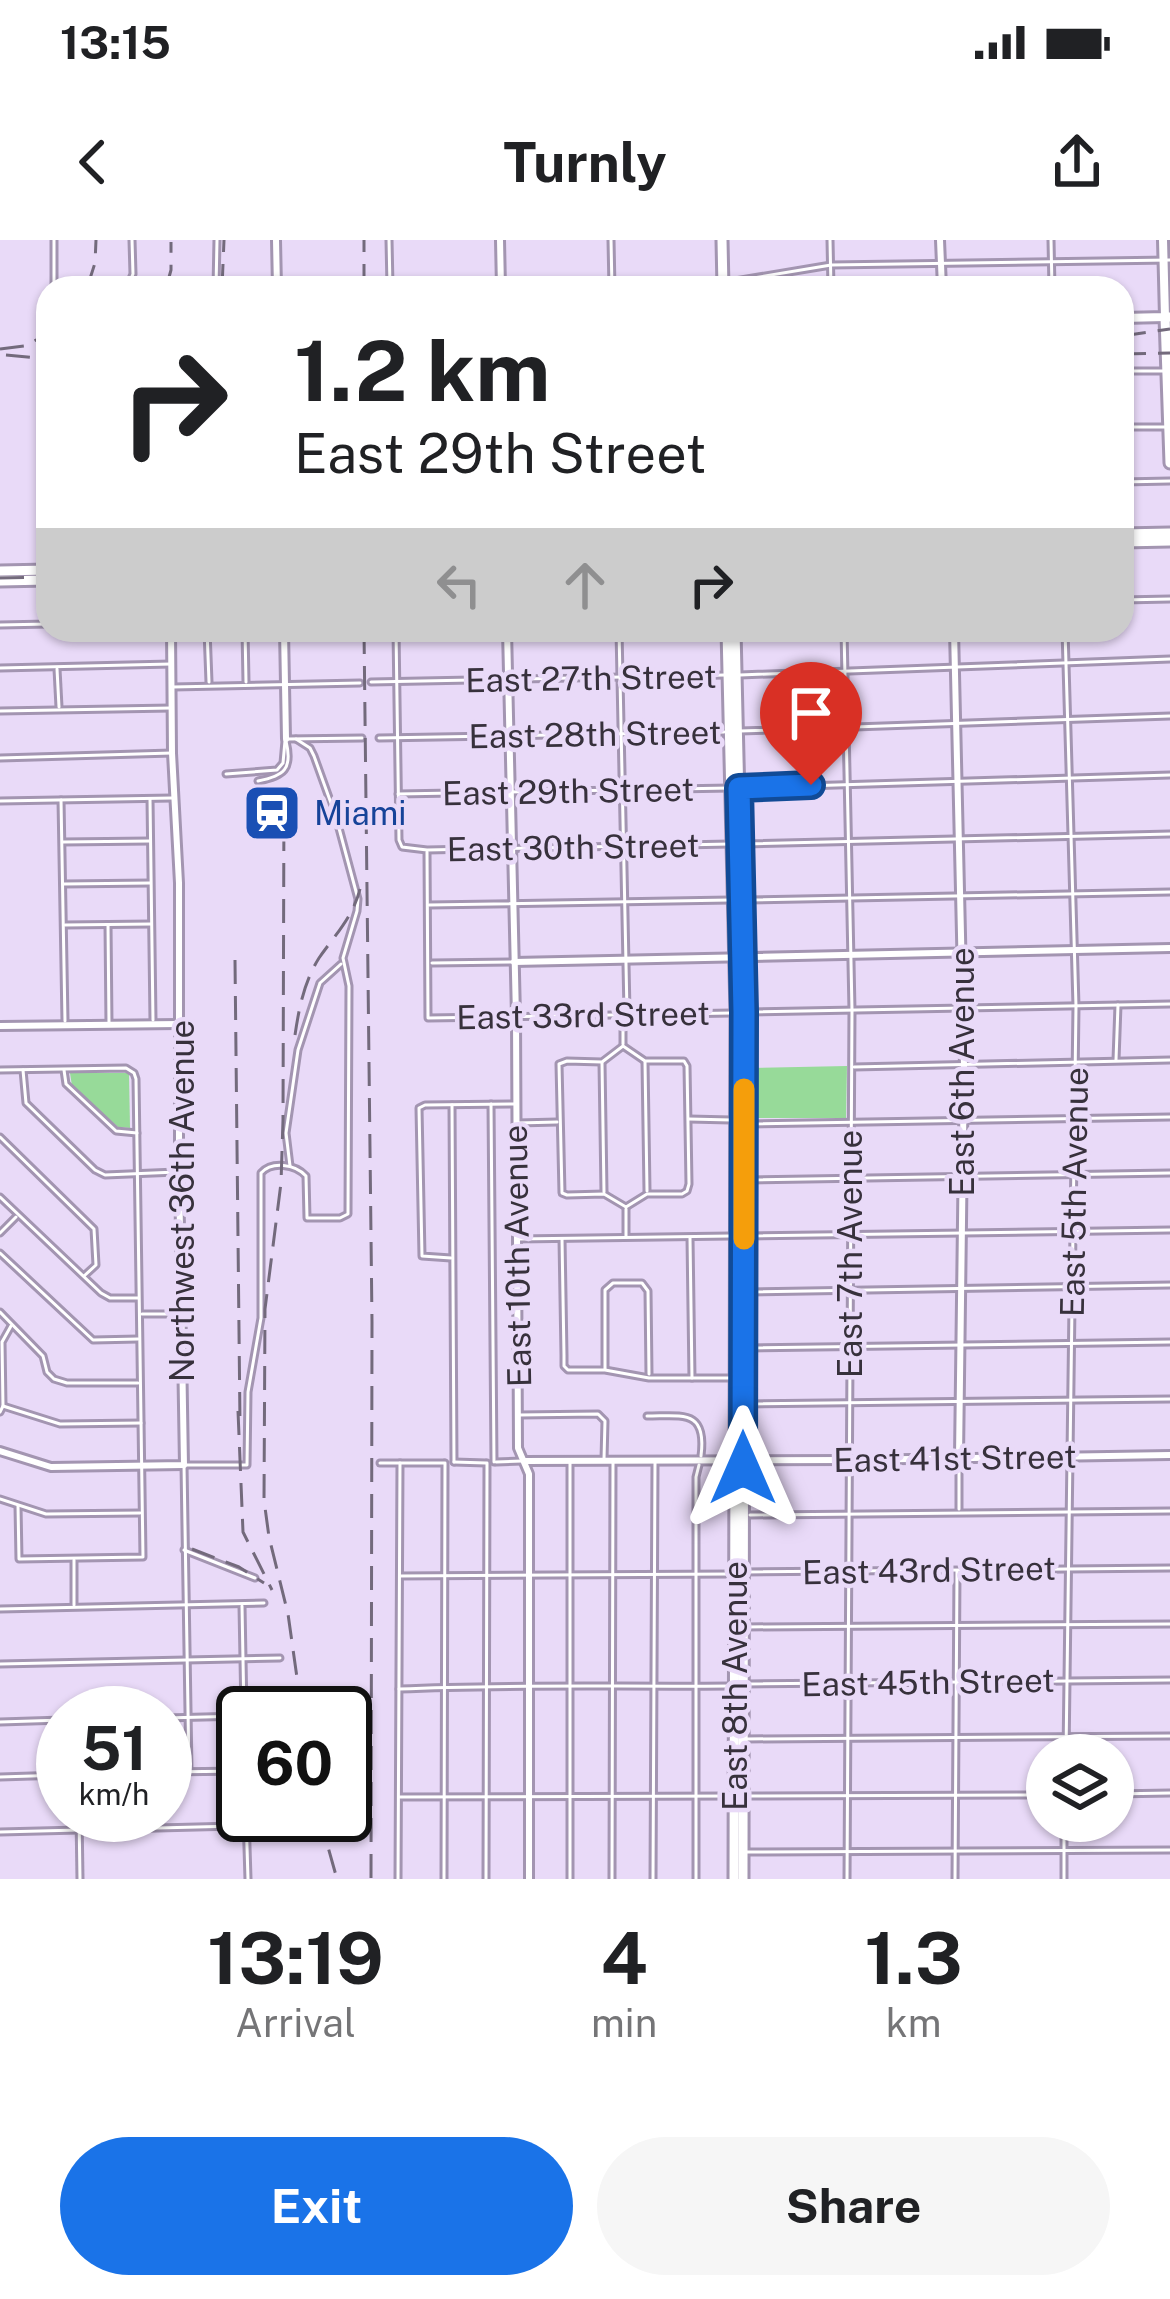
<!DOCTYPE html>
<html lang="en">
<head>
<meta charset="utf-8">
<style>
  body { margin:0; font-family:"Public Sans",sans-serif; background:#f6f6f6; color:#202124; height:100vh; display:flex; flex-direction:column; font-size:45px; white-space:nowrap }
  * { box-sizing:border-box; margin:0 }
  p { font-size:39px; color:#757577 }
  .icon { flex:none; width:66px; height:66px; fill:none; stroke:currentColor; stroke-width:2; stroke-linecap:round; stroke-linejoin:round }
  .map { position:relative; height:1639px; overflow:hidden }
  .side { display:flex; flex-direction:column; background:#fff; flex:1 }
  .side>* { flex:none }
  .hud { position:absolute; left:36px; top:36px; width:1098px; height:366px; border-radius:36px; box-shadow:0 3px 9px #0004; background:#fff; color:#202124; overflow:hidden }
  .controls { position:absolute; left:1026px; top:1494px; display:grid; gap:24px }
  .controls a { display:grid; place-items:center; width:108px; height:108px; border-radius:50%; background:#fff; box-shadow:0 3px 9px #0004; font-size:60px }
  .speed { position:absolute; left:36px; top:1446px; display:flex; gap:24px; font-size:60px; font-weight:700; text-align:center }
  .speed>* { display:grid; place-content:center; width:156px; height:156px; border-radius:50%; background:#fff; box-shadow:0 3px 9px #0004; line-height:1 }
  .speed small { font-size:30px; font-weight:400 }
  .speed .limit { border:6px solid #111; border-radius:18px; background:#fff; color:#111 }
  .pin { position:absolute; display:grid; place-items:center; width:102px; height:102px; color:#fff; margin:-123px -51px; border-radius:50% 50% 50% 0; rotate:-45deg; box-shadow:0 0 12px #0007 }
  .pin .icon { rotate:45deg }
  .me { position:absolute; width:132px; margin:-66px; rotate:0deg; stroke-linejoin:round; filter:drop-shadow(0 0 9px #0008) }
  .turn { display:flex; align-items:center; gap:42px; height:252px; padding:0 60px; font-size:54px }
  .turn .icon { width:156px; height:156px; stroke-width:2.5 }
  .turn b { display:block; font-size:84px; line-height:102px }
  .lanes { display:flex; align-items:center; height:114px; padding:0 60px; background:#0003; justify-content:center; gap:60px; direction:ltr }
  .lanes .off { opacity:.35 }
  .eta { display:flex; justify-content:space-evenly; align-items:center; height:204px; text-align:center }
  .eta b { font-size:72px; font-weight:700; line-height:84px }
  .action { display:flex; gap:24px; margin-top:auto; padding:24px 60px }
  .action a { flex:1; height:138px; border-radius:72px; background:#1a73e8; color:#fff; font-size:48px; font-weight:700; line-height:138px; text-align:center }
  .action a+a { background:#f6f6f6; color:#202124 }
  .status { display:flex; justify-content:space-between; align-items:center; height:84px; padding:0 60px; background:#fff; direction:ltr }
  .status svg { height:33px; fill:currentColor }
  header { display:flex; justify-content:space-between; align-items:center; height:156px; padding:0 60px; background:#fff; font-size:54px; font-weight:700 }
  .map>svg:first-child { display:block }
  .green { fill:#97da99 }
  .lines { fill:none; stroke-linecap:round; stroke-linejoin:round }
  .minor-casing { stroke:#a395b1; stroke-width:9 }
  .tertiary-casing { stroke:#a395b1; stroke-width:12 }
  .secondary-casing { stroke:#a395b1; stroke-width:14 }
  .primary-casing { stroke:#a395b1; stroke-width:15 }
  .minor { stroke:#fff; stroke-width:3 }
  .tertiary { stroke:#fff; stroke-width:6 }
  .secondary { stroke:#fff; stroke-width:8 }
  .primary { stroke:#fff; stroke-width:9 }
  .rail { stroke:#736a7c; stroke-width:3; stroke-dasharray:24 12; stroke-linecap:butt }
  .route-casing { stroke:#114b97; stroke-width:30 }
  .route { stroke:#1a73e8; stroke-width:21 }
  .slow { stroke:#f59e0b; stroke-width:21 }
  .labels { text-anchor:middle; stroke-width:9; stroke-linejoin:round; paint-order:stroke }
  .street-label { font-size:33px; fill:#37313c; stroke:#e9daf8 }
  .transit-label { font-size:33px; fill:#164399; stroke:#e9daf8; text-anchor:start }
</style>
</head>
<body>
<div class="status"><b>13:15</b><svg viewBox="0 0 49 12"><path d="M0 12V9h3v3zM5 12V6h3v6zM10 12V3h3v9zM15 12V0h3v12zM26 1h20v11H26zM47 4h2v5h-2z"/></svg></div>
<header><svg class="icon" aria-label="back" viewBox="0 0 24 24"><path d="M15 5l-7 7 7 7"/></svg>Turnly<svg class="icon" aria-label="share" viewBox="0 0 24 24"><path d="M12 15V3M7 8l5-5 5 5M5 13v7h14v-7"/></svg></header>
<div class="map">
<svg width="1170" height="1639" viewBox="0 0 1170 1639">
  <rect width="100%" height="100%" fill="#e9daf8"/>
  <g class="green">
    <polygon points="847,826 846,878 750,878 749,828"/>
    <polygon points="70,833 129,833 130,888 118,887 72,846"/>
  </g>
  <g class="lines">
    <defs>
      <g id="minor">
        <polyline points="389,0 390,46"/>
        <polyline points="611,0 612,48"/>
        <polyline points="830,0 831,48"/>
        <polyline points="1051,0 1052,48"/>
        <polyline points="729,42 831,25 1170,20"/>
        <polyline points="390,47 720,43"/>
        <polyline points="54,48 54,0"/>
        <polyline points="127,48 133,34 132,0"/>
        <polyline points="216,48 217,0"/>
        <polyline points="278,48 305,48"/>
        <polyline points="1122,131 1165,131"/>
        <polyline points="1122,187 1167,187"/>
        <polyline points="1122,242 1170,241"/>
        <polyline points="1122,360 1170,359"/>
        <polyline points="0,385 48,384"/>
        <polyline points="207,390 209,442"/>
        <polyline points="245,390 246,442"/>
        <polyline points="396,390 399,600 402,607 427,610 730,604"/>
        <polyline points="619,390 627,772"/>
        <polyline points="844,390 852,770 847,1639"/>
        <polyline points="1065,390 1076,766 1066,1515"/>
        <polyline points="0,428 171,424"/>
        <polyline points="57,429 59,467"/>
        <polyline points="740,435 1170,419"/>
        <polyline points="371,442 725,435"/>
        <polyline points="173,447 360,443"/>
        <polyline points="0,471 171,468"/>
        <polyline points="740,491 1170,476"/>
        <polyline points="379,498 724,492"/>
        <polyline points="288,499 362,498"/>
        <polyline points="0,518 172,513"/>
        <polyline points="226,534 277,530 283,523 285,501"/>
        <path d="M258,541c26,-5 35,-12 28,-40"/>
        <polyline points="740,548 1170,535"/>
        <polyline points="398,554 730,548"/>
        <polyline points="150,559 153,780"/>
        <polyline points="61,560 65,781"/>
        <polyline points="0,561 172,558"/>
        <polyline points="63,602 150,601"/>
        <polyline points="746,604 1170,594"/>
        <polyline points="427,612 428,778 732,773"/>
        <polyline points="64,644 150,643"/>
        <polyline points="746,660 1170,652"/>
        <polyline points="429,665 730,660"/>
        <polyline points="65,685 151,684"/>
        <polyline points="108,685 109,784"/>
        <polyline points="432,723 513,722"/>
        <polyline points="748,772 1170,764"/>
        <polyline points="623,777 623,804"/>
        <polygon points="623,806 645,821 684,821 687,826 689,944 687,951 682,954 647,954 626,967 604,954 567,955 562,953 559,824 567,821 602,822"/>
        <polyline points="1116,820 1118,765"/>
        <polyline points="645,822 647,951"/>
        <polyline points="602,823 604,952"/>
        <polyline points="854,827 1170,820"/>
        <polyline points="0,830 126,828 134,833 136,839 143,1317 19,1319 18,1266"/>
        <polyline points="23,830 26,863 95,930 105,935 177,932"/>
        <polyline points="64,830 66,844 116,891 137,893"/>
        <polyline points="491,864 494,1222"/>
        <polyline points="452,865 454,1222"/>
        <polyline points="689,879 731,880"/>
        <polyline points="518,883 557,882"/>
        <polyline points="746,884 1170,877"/>
        <polyline points="0,897 94,989 96,1025 84,1036"/>
        <polyline points="290,926 286,893 298,810 320,743 341,724"/>
        <polyline points="746,940 1170,933"/>
        <polyline points="0,957 101,1053 110,1058 138,1058"/>
        <polyline points="626,969 626,996"/>
        <polyline points="0,993 16,977"/>
        <polyline points="746,996 1170,990"/>
        <polyline points="690,998 692,1138"/>
        <polyline points="518,999 730,996"/>
        <polyline points="562,999 564,1115 564,1126 568,1130 605,1130 649,1138 730,1138"/>
        <polyline points="0,1013 93,1100 138,1099"/>
        <polyline points="451,1018 422,1016 419,868 425,865 514,864"/>
        <polyline points="746,1052 1170,1045"/>
        <polyline points="0,1072 43,1116 47,1132 54,1139 67,1143 138,1143"/>
        <polyline points="142,1074 180,1074"/>
        <polyline points="746,1108 1170,1102"/>
        <polyline points="605,1129 605,1050 613,1043 642,1043 648,1051 649,1134"/>
        <polyline points="746,1164 1170,1159"/>
        <polyline points="3,1166 60,1184 141,1183"/>
        <polyline points="0,1172 3,1166 2,1102 11,1086"/>
        <polyline points="519,1175 598,1174 605,1181 604,1219"/>
        <path d="M647,1176c36,0 60,-7 54,40"/>
        <polyline points="454,1222 486,1223"/>
        <polyline points="496,1222 522,1221"/>
        <polyline points="380,1223 444,1223"/>
        <polyline points="0,1259 46,1274 140,1273"/>
        <polyline points="959,1269 959,1219"/>
        <polyline points="750,1275 1170,1271"/>
        <polyline points="184,1310 255,1338"/>
        <polyline points="74,1320 74,1365"/>
        <polyline points="746,1332 1170,1328"/>
        <polyline points="400,1336 731,1334"/>
        <polyline points="242,1366 244,1473"/>
        <polyline points="0,1369 264,1363"/>
        <polyline points="746,1387 1170,1384"/>
        <polyline points="0,1424 280,1418"/>
        <polyline points="746,1444 1170,1440"/>
        <path d="M399,1449c110,-5 221,-2 331,-3"/>
        <polyline points="165,1478 243,1476"/>
        <polyline points="0,1482 63,1480"/>
        <polyline points="746,1499 1170,1496"/>
        <polyline points="165,1532 243,1531"/>
        <path d="M189,1532l-5,-307h63l1,-73 13,-74v-145c11,-12 34,-9 45,3l1,42h33l8,-4 1,-228 -6,-28 14,-47 1,-12 -22,-82 -22,-61 -4,-8 -14,-9"/>
        <polyline points="0,1537 63,1535"/>
        <polyline points="1113,1554 1170,1553"/>
        <polyline points="749,1556 1047,1555"/>
        <polyline points="400,1557 733,1556"/>
        <polyline points="79,1575 80,1639"/>
        <polyline points="246,1575 248,1639"/>
        <polyline points="0,1592 281,1585"/>
        <polyline points="746,1612 1170,1610"/>
        <polyline points="398,1639 400,1223"/>
        <polyline points="444,1639 445,1223"/>
        <polyline points="486,1639 487,1223"/>
        <polyline points="570,1639 570,1223"/>
        <polyline points="612,1639 613,1223"/>
        <polyline points="653,1639 655,1223"/>
        <polyline points="696,1639 696,1237 699,1225"/>
        <polyline points="955,1639 957,1331"/>
        <polyline points="1064,1639 1064,1581"/>
      </g>
      <g id="tertiary">
        <polyline points="276,0 277,48"/>
        <polyline points="500,0 501,48"/>
        <polyline points="940,0 942,48"/>
        <polyline points="284,390 286,499"/>
        <polyline points="507,390 516,777 518,1208 529,1234 529,1639"/>
        <polyline points="954,390 964,825 959,1217"/>
        <polyline points="514,722 1170,708"/>
        <polyline points="0,786 179,784"/>
        <polyline points="0,1211 51,1227 184,1225 179,932 179,643 172,513 171,390"/>
        <polyline points="524,1221 849,1220 1170,1215"/>
      </g>
      <polyline id="secondary" points="1122,78 1165,77 1163,0"/>
      <g id="primary">
        <polyline points="722,0 723,48"/>
        <polyline points="1170,77 1165,77 1170,223"/>
        <polyline points="1122,294 1170,293"/>
        <polyline points="1122,302 1170,301"/>
        <polyline points="0,331 48,330"/>
        <polyline points="0,341 48,340"/>
        <polyline points="727,390 736,773 734,1639"/>
        <polyline points="735,390 744,773 743,1639"/>
      </g>
    </defs>
    <use href="#minor" class="minor-casing"/>
    <use href="#tertiary" class="tertiary-casing"/>
    <use href="#secondary" class="secondary-casing"/>
    <use href="#primary" class="primary-casing"/>
    <use href="#minor" class="minor"/>
    <use href="#tertiary" class="tertiary"/>
    <use href="#secondary" class="secondary"/>
    <use href="#primary" class="primary"/>
    <g class="rail">
      <polyline points="87,48 95,23 96,0"/>
      <polyline points="166,48 171,30 171,2"/>
      <polyline points="222,48 224,0"/>
      <polyline points="364,48 364,0"/>
      <polyline points="1122,96 1170,89"/>
      <polyline points="0,109 24,106 48,94"/>
      <polyline points="1122,114 1170,113"/>
      <polyline points="6,115 48,119"/>
      <polyline points="0,338 48,337"/>
      <polyline points="364,390 372,1082 371,1639"/>
      <polyline points="284,551 283,880 281,943 265,1069 264,1260 269,1297 288,1374 302,1473"/>
      <polyline points="235,720 240,1183"/>
      <path d="M295,795c4,-27 9,-53 24,-77 16,-23 34,-41 41,-69"/>
      <polyline points="238,1171 243,1292 272,1350"/>
      <polyline points="192,1309 239,1327 264,1343"/>
      <polyline points="319,1575 337,1639"/>
    </g>
  </g>
  <g class="lines">
    <defs>
      <polyline id="route" points="743,1228 744,772 739,548 811,545"/>
    </defs>
    <use href="#route" class="route-casing"/>
    <use href="#route" class="route"/>
    <polyline class="slow" points="744,999 744,849"/>
  </g>
  <defs>
    <symbol id="station-square" viewBox="-11 -11 22 22"><rect x="-9" y="-9" width="18" height="18" rx="4" fill="#1a4fb4" stroke="#e9daf8"/><path d="M-3-6H3Q5-6 5-4V2Q5 4 3 4L4.5 6H3L1.5 4h-3L-3 6H-4.5L-3 4Q-5 4-5 2V-4Q-5-6-3-6ZM-3.5-4v3h7v-3ZM-3.5 1v1.5H-2V1ZM2 1v1.5H3.5V1Z" fill="#fff"/></symbol>
  </defs>
  <g fill-rule="evenodd">
    <use href="#station-square" x="239" y="540" width="66" height="66"/>
  </g>
  <g class="labels">
    <g class="street-label">
      <text transform="translate(591 438) rotate(-1)" y="12">East 27th Street</text>
      <text transform="translate(595 494) rotate(-1)" y="12">East 28th Street</text>
      <text transform="translate(568 551) rotate(-1)" y="12">East 29th Street</text>
      <text transform="translate(573 607) rotate(-1)" y="12">East 30th Street</text>
      <text transform="translate(583 775) rotate(-1)" y="12">East 33rd Street</text>
      <text transform="translate(962 832) rotate(-90)" y="12">East 6th Avenue</text>
      <text transform="translate(1074 952) rotate(-89)" y="12">East 5th Avenue</text>
      <text transform="translate(182 961) rotate(-90)" y="12">Northwest 36th Avenue</text>
      <text transform="translate(850 1014) rotate(-90)" y="12">East 7th Avenue</text>
      <text transform="translate(517 1016) rotate(-91)" y="12">East 10th Avenue</text>
      <text transform="translate(955 1218) rotate(-1)" y="12">East 41st Street</text>
      <text transform="translate(929 1330) rotate(-1)" y="12">East 43rd Street</text>
      <text transform="translate(928 1442) rotate(-1)" y="12">East 45th Street</text>
      <text transform="translate(735 1446) rotate(-90)" y="12">East 8th Avenue</text>
    </g>
    <g class="transit-label">
      <text x="314" y="585">Miami</text>
    </g>
  </g>
</svg>
<div class="controls">
<a><svg class="icon" aria-label="layers" viewBox="0 0 24 24"><path d="M12 4l9 5-9 5-9-5zM3 14l9 5 9-5"/></svg></a>
</div>
<div class="speed"><div>51<small>km/h</small></div><div class="limit">60</div></div>
<div class="pin" style="left:811px;top:545px;background:#d93025"><svg class="icon" aria-label="arrive" viewBox="0 0 24 24"><path d="M6 21V4h12l-3 4 3 4H6"/></svg></div>
<svg class="me" style="left:743px;top:1228px" viewBox="-20 -20 40 40"><path d="M0-17L14 15 0 8-14 15z" fill="#1a73e8" stroke="#fff" stroke-width="4"/></svg>
<div class="hud">
<div class="turn"><svg class="icon" aria-label="right" viewBox="0 0 24 24"><path d="M7 20v-9h11M14 6l5 5-5 5"/></svg><div><b>1.2 km</b>East 29th Street</div></div>
<div class="lanes"><svg class="icon off" aria-label="left" viewBox="0 0 24 24"><path d="M17 20v-9H6M10 6l-5 5 5 5"/></svg><svg class="icon off" aria-label="ahead" viewBox="0 0 24 24"><path d="M12 20V5M6 11l6-6 6 6"/></svg><svg class="icon" aria-label="right" viewBox="0 0 24 24"><path d="M7 20v-9h11M14 6l5 5-5 5"/></svg></div>
</div>
</div>
<section class="side">
<div class="eta">
<div><b>13:19</b><p>Arrival</p></div>
<div><b>4</b><p>min</p></div>
<div><b>1.3</b><p>km</p></div>
</div>
<div class="action"><a>Exit</a><a>Share</a></div>
</section>
</body>
</html>
